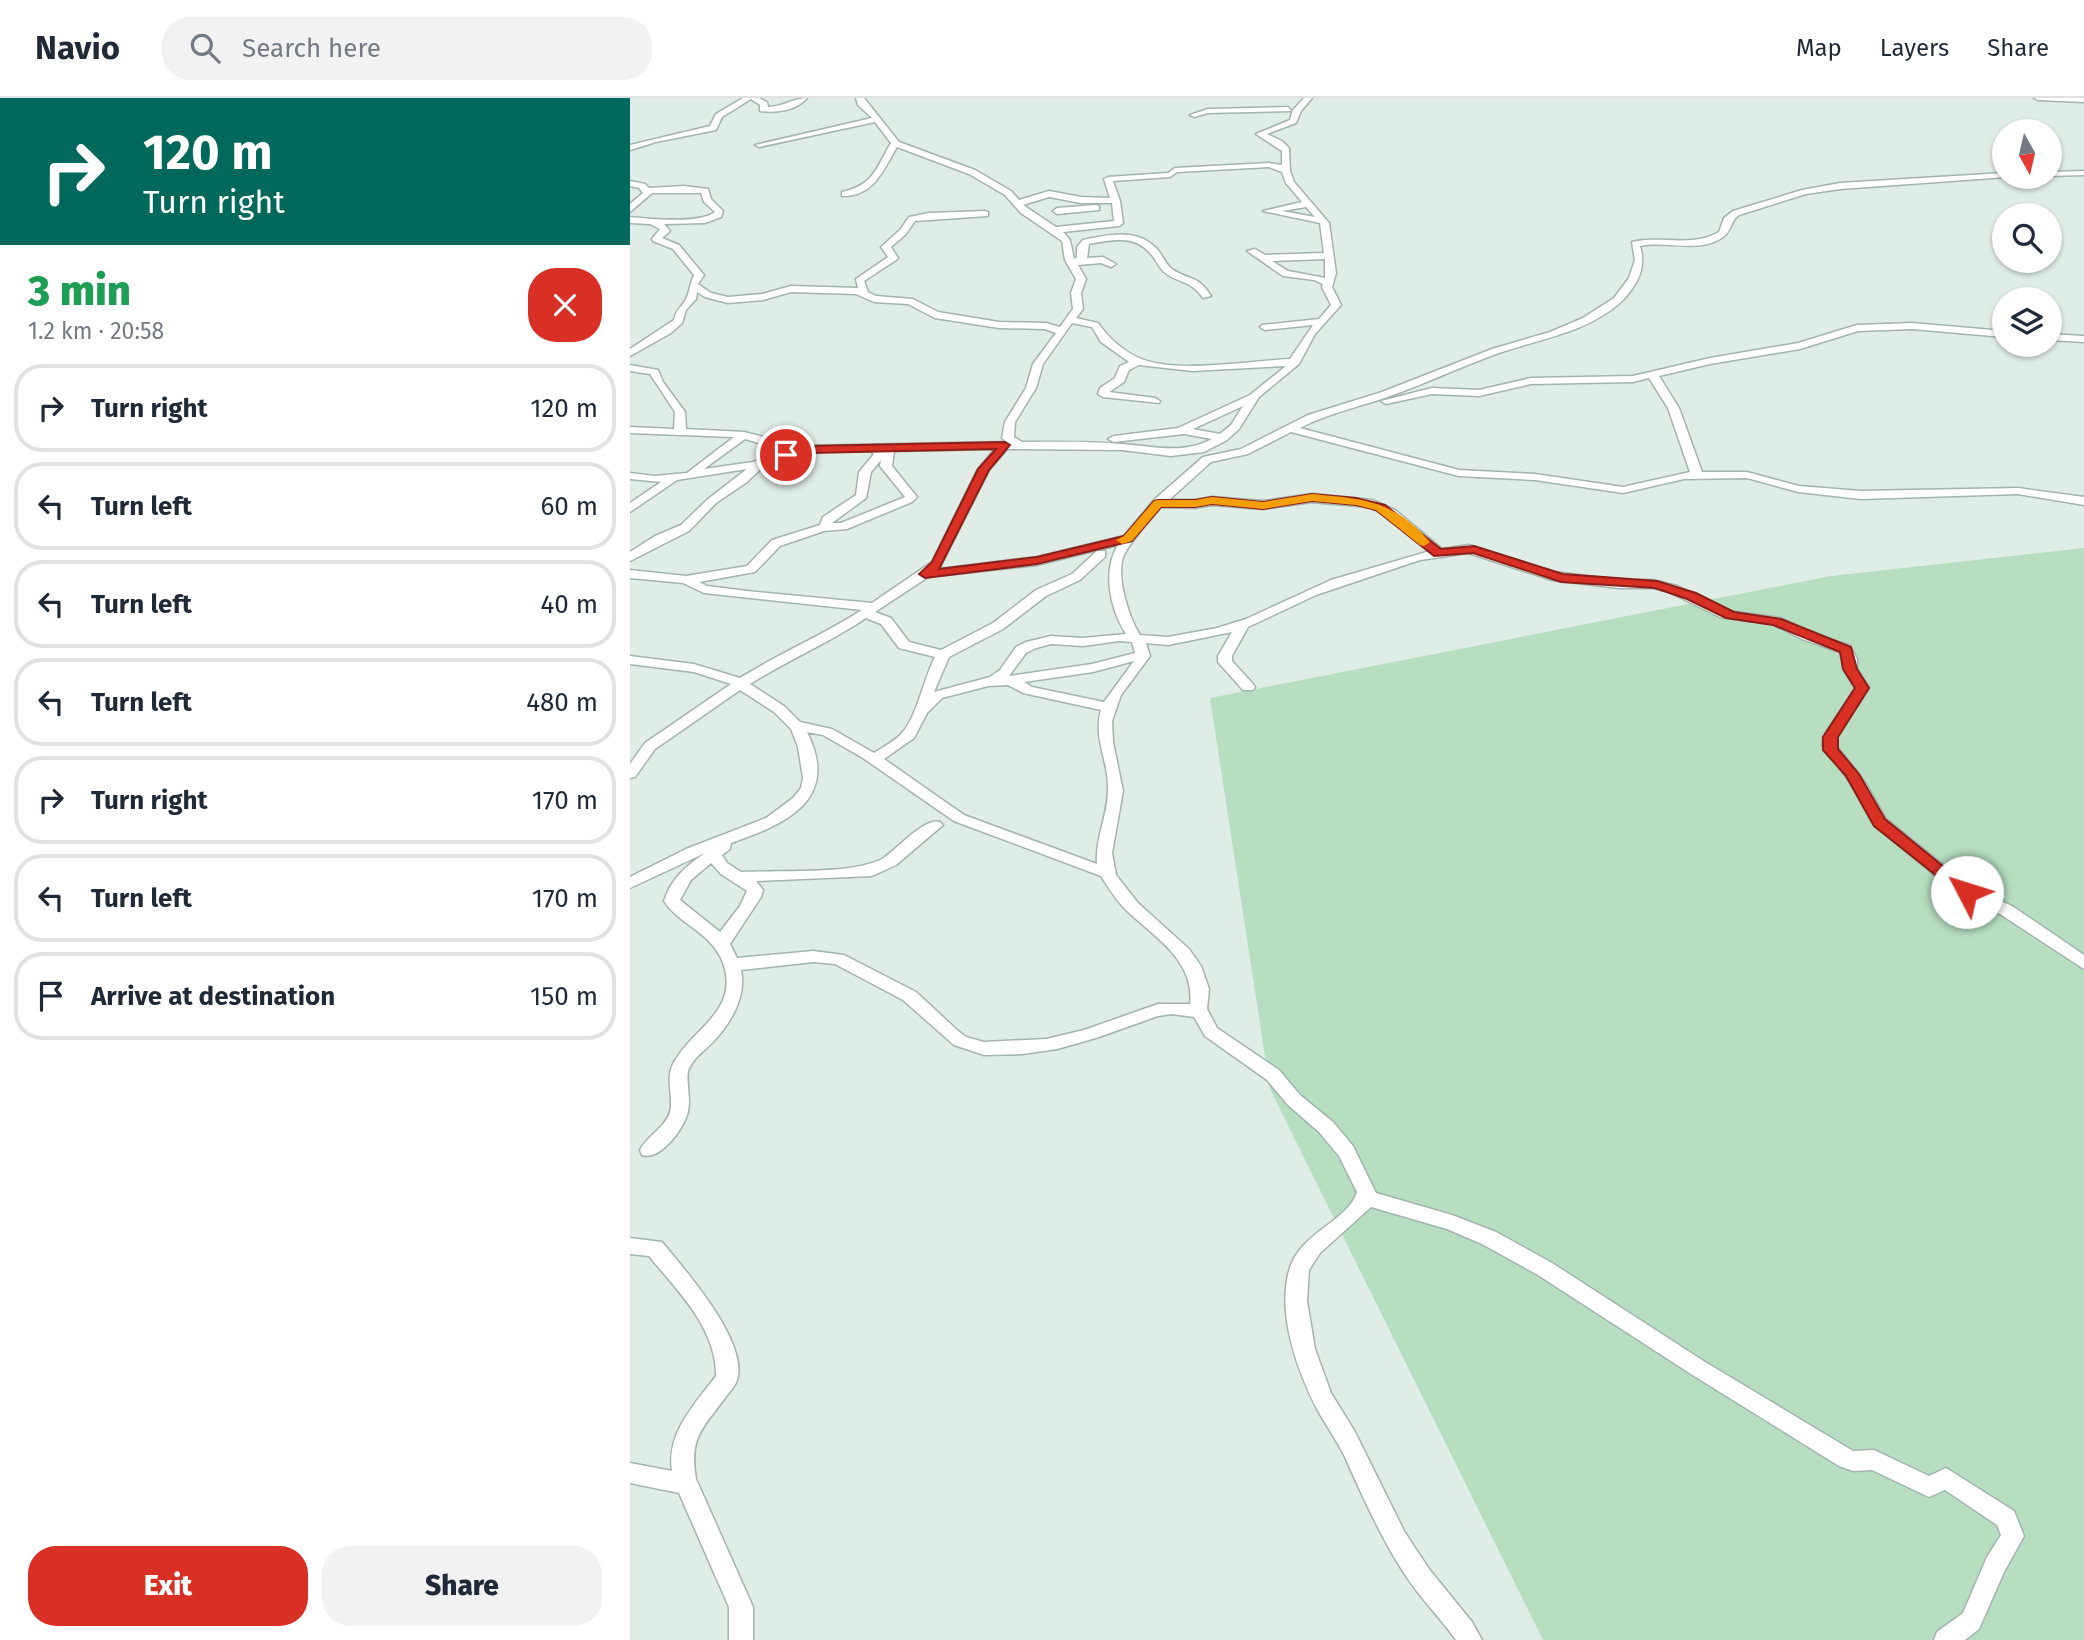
<!DOCTYPE html>
<html lang="en">
<head>
<meta charset="utf-8">
<style>
  body { margin:0; font-family:"Fira Sans",sans-serif; background:#f2f2f3; color:#1f2937; height:100vh; display:flex; flex-direction:column; font-size:26px; white-space:nowrap }
  * { box-sizing:border-box; margin:0 }
  p { font-size:23px; color:#747a83 }
  .icon { flex:none; width:38px; height:38px; fill:none; stroke:currentColor; stroke-width:2; stroke-linecap:round; stroke-linejoin:round }
  .map { position:relative; flex:1; overflow:hidden }
  .details { display:flex; flex-direction:column; background:#fff; width:630px }
  .details>* { flex:none }
  .top-card { background:#00695c; color:#fff; overflow:hidden }
  .needle { width:46px; rotate:172deg }
  .tools { position:absolute; left:1362px; top:21px; display:grid; gap:14px }
  .tools a { display:grid; place-items:center; width:70px; height:70px; border-radius:50%; background:#fff; box-shadow:0 2px 5px #0004; font-size:35px }
  .pin { position:absolute; display:grid; place-items:center; width:60px; height:60px; color:#fff; margin:-30px; border:4px solid #fff; border-radius:50%; box-shadow:0 2px 7px #0007 }
  .me { position:absolute; width:77px; margin:-38px; rotate:310deg; stroke-linejoin:round; filter:drop-shadow(0 0 5px #0008) }
  .turn { display:flex; align-items:center; gap:24px; height:147px; padding:0 28px; font-size:32px }
  .turn .icon { width:91px; height:91px; stroke-width:2.5 }
  .turn b { display:block; font-size:49px; line-height:60px }
  .round { display:grid; place-items:center; flex:none; width:74px; height:74px; border-radius:28px; background:#f2f2f3 }
  .summary { display:flex; align-items:center; justify-content:space-between; height:119px; padding:0 28px }
  h1 { font-size:42px; font-weight:800; line-height:52px; color:#1e9e55 }
  .primary-button { display:flex; gap:14px; margin-top:auto; padding:14px 28px }
  .primary-button a { flex:1; height:80px; border-radius:28px; background:#d93025; color:#fff; font-size:28px; font-weight:800; line-height:80px; text-align:center }
  .primary-button a+a { background:#f2f2f3; color:#1f2937 }
  ul { padding:0; list-style:none }
  li { display:flex; align-items:center; gap:21px; height:88px; margin:0 14px 10px; padding:0 14px; border:4px solid #e0e1e3; border-radius:28px }
  li div { flex:1 }
  li b { display:block; font-size:26px }
  li em { font-style:normal }
  header { display:flex; align-items:center; gap:42px; box-sizing:border-box; height:98px; padding:0 35px; background:#fff; border-bottom:2px solid #e0e1e3 }
  header strong { font-size:33px }
  nav { display:flex; gap:38px; margin-inline-start:auto; font-size:24px }
  .search { width:490px; height:63px; background:#f2f2f3; display:flex; align-items:center; gap:18px; box-sizing:border-box; padding:0 24px; border-radius:28px; color:#747a83; font-size:26px }
  main { display:flex; flex:1; min-height:0 }
  .map>svg:first-child { display:block }
  .green { fill:#b7dec1 }
  .lines { fill:none; stroke-linecap:round; stroke-linejoin:round }
  .minor-casing { stroke:#a2b4ad; stroke-width:3 }
  .minor { fill:#fff; fill-rule:evenodd }
  .route { fill:#d93025; stroke:#8d1f18; stroke-width:2 }
  .slow { fill:#f59e0b }
</style>
</head>
<body>
<header>
<strong>Navio</strong>
<div class="search"><svg class="icon" aria-label="search" viewBox="0 0 24 24"><circle cx="10" cy="10" r="6"/><path d="M15 15l6 6"/></svg>Search here</div>
<nav><a>Map</a><a>Layers</a><a>Share</a></nav>
</header>
<main>
<section class="details">
<div class="top-card">
<div class="turn"><svg class="icon" aria-label="right" viewBox="0 0 24 24"><path d="M7 20v-9h11M14 6l5 5-5 5"/></svg><div><b>120 m</b>Turn right</div></div>
</div>
<div class="summary"><div><h1>3 min</h1><p>1.2 km · 20:58</p></div><a class="round" style="background:#d93025;color:#fff"><svg class="icon" aria-label="close" viewBox="0 0 24 24"><path d="M6 6l12 12M18 6L6 18"/></svg></a></div>
<ul>
<li><svg class="icon" aria-label="right" viewBox="0 0 24 24"><path d="M7 20v-9h11M14 6l5 5-5 5"/></svg><div><b>Turn right</b></div><em>120 m</em></li>
<li><svg class="icon" aria-label="left" viewBox="0 0 24 24"><path d="M17 20v-9H6M10 6l-5 5 5 5"/></svg><div><b>Turn left</b></div><em>60 m</em></li>
<li><svg class="icon" aria-label="left" viewBox="0 0 24 24"><path d="M17 20v-9H6M10 6l-5 5 5 5"/></svg><div><b>Turn left</b></div><em>40 m</em></li>
<li><svg class="icon" aria-label="left" viewBox="0 0 24 24"><path d="M17 20v-9H6M10 6l-5 5 5 5"/></svg><div><b>Turn left</b></div><em>480 m</em></li>
<li><svg class="icon" aria-label="right" viewBox="0 0 24 24"><path d="M7 20v-9h11M14 6l5 5-5 5"/></svg><div><b>Turn right</b></div><em>170 m</em></li>
<li><svg class="icon" aria-label="left" viewBox="0 0 24 24"><path d="M17 20v-9H6M10 6l-5 5 5 5"/></svg><div><b>Turn left</b></div><em>170 m</em></li>
<li><svg class="icon" aria-label="arrive" viewBox="0 0 24 24"><path d="M6 21V4h12l-3 4 3 4H6"/></svg><div><b>Arrive at destination</b></div><em>150 m</em></li>
</ul>
<div class="primary-button"><a>Exit</a><a>Share</a></div>
</section>
<div class="map">
<svg width="1454" height="1542" viewBox="0 0 1454 1542">
  <rect width="100%" height="100%" fill="#e0ece6"/>
  <polygon class="green" points="1454,450 1454,1542 913,1542 640,991 580,600 1201,478"/>
  <g class="lines">
    <defs>
      <g id="minor">
        <path d="M113,0h16l8,4 1,5c14,0 26,-9 39,-9 -11,13 -31,15 -47,13v-6l-9,-6 -29,18 -6,13 -60,12 -26,8v-5l80,-19 6,-12z"/>
        <path d="M226,0h8l35,44 76,28 36,21 8,9 30,-9 32,6 29,1 -6,-19 4,-2 60,-4 7,-5 94,-5 13,2v-14l-26,-17 34,-14 3,-10 11,-12h8l-11,13 -5,12 -29,11 15,7 7,7 1,23 4,11 35,41 7,50 -4,14 9,18 -26,29 -16,30 -40,33 -20,32 -12,11 -23,12 -33,4 -49,-6 -115,-1 -18,21 -50,99 98,-12 87,-21 30,-36 49,-43 38,-8 67,-34 74,-23 110,-43 58,-17 33,-14 31,-20 15,-20 6,-18 -3,-18c29,-7 60,6 87,-10l5,-14 9,-7 69,-21 38,-7 164,-10v4h3l-167,12 -34,5 -67,21c-9,6 -7,16 -16,22 -24,17 -56,3 -83,9 7,22 -3,40 -19,56 -33,30 -81,37 -122,51 -37,13 -72,30 -109,43 -30,11 -62,17 -90,32l159,42 76,4 88,13 67,-15 -22,-64 -19,-30 -16,4 -102,2 -52,12 -47,-2 -46,10 -5,-3 51,-13 47,2 52,-12 102,-2 77,-18 88,-15 59,-18 55,-2 92,8v6l-92,-8 -54,2 -58,18 -90,15 -51,12 20,32 23,64h45l52,14 62,5 157,-3 66,9v8l-66,-11 -157,5 -63,-7 -51,-14 -63,1 -61,14 -88,-13 -76,-4 -168,-44 -43,22 -37,8 -42,38h26l17,-3 51,4 49,-7 60,6 23,10 47,39 27,-4 85,27 65,8h34l24,6 51,25 53,7 31,15 38,13 7,13v10l12,19 -32,49 -1,8 30,39 20,35 87,70 39,17 72,49v14l-84,-55 -39,-17 -86,-72 -23,-40 -30,-40 1,-8 32,-49 -12,-19v-10l-3,-7 -38,-13 -29,-15 -53,-7 -51,-25 -16,-4h-34l-67,-8 -84,-27 -48,7 -104,35 -68,32 -16,29v5l21,23 2,3 -2,3h-10l-25,-28v-6l14,-24 -64,13 -22,-2 4,13 -29,39 -9,26 1,21 10,49 -11,62 4,22 22,28 51,46 12,17 8,23 -2,20 10,19 62,42 21,25 33,27 20,24 23,47 76,22 44,17 56,31 153,99 148,89 21,-1 55,26 17,-8 68,43 10,25 -20,36 -25,57 -14,11h-31l3,-8 26,-19 24,-56 14,-22 -4,-10 -52,-35 -16,7 -57,-27 -19,1 -14,-5 -148,-92 -153,-99 -56,-31 -35,-15 -76,-22 -51,46 -11,17 -2,31 8,48 16,44 24,39 49,99 25,38 43,53 10,18h-26c-16,-23 -37,-43 -52,-67 -24,-37 -42,-78 -60,-118 -8,-16 -19,-31 -27,-46 -20,-39 -40,-95 -28,-138 10,-39 59,-49 68,-79l-18,-36 -20,-24 -31,-27 -21,-25 -62,-44 -11,-19 -22,-3 -14,2 -62,22 -39,11 -34,5 -39,1 -30,-10 -51,-45 -68,-36 -22,-2 -72,8c6,28 -12,56 -31,75 -9,8 -18,15 -22,26 -2,13 3,27 0,40 -3,17 -28,50 -46,44l-2,-5c7,-14 25,-22 30,-38 4,-16 -5,-32 3,-48 18,-36 71,-54 48,-106 -13,-27 -42,-34 -57,-57 7,-22 22,-35 41,-48l-75,35v-11l56,-28 80,-31 27,-20 8,-10 2,-10 -5,-31 -7,-18 -17,-17 -34,-22 -85,59 -20,28 -5,1v-14l15,-21 86,-59 -37,-12 -64,-8v-8l64,8 46,14c40,-25 83,-43 122,-68l-158,-17 -21,-10 -53,-5v-8l56,6 61,-10 25,-26 48,-15 3,-8 33,-22 3,-23 15,-18 -4,-3 -70,1 -36,14 -17,16 -31,21 -27,28 -59,30v-9l25,-16 26,-11 27,-26 39,-30 -70,11 -47,32v-9l31,-21 -31,-3v-6l25,3 32,-3 47,-36 -104,-4v-6l44,2 1,-17 -25,-38 -20,-3v-6l28,5 5,12 22,30 1,17 58,3 56,14 207,-4 -5,-4 3,-16 21,-34 7,-24 23,-31 -11,-4 -46,-1 -64,-10 -27,-14 -34,-2 -18,-8 -65,-2 -28,8 -35,3 -23,-6 -8,-5 -1,7 -10,11 -4,13 -11,10 -41,23v-7l44,-29c3,-13 7,-11 12,-21 4,-8 4,-16 8,-24l-21,-26 -20,-8 -1,-2 8,-10 -10,-5 -20,-1v-6c20,2 70,7 85,-5l-11,-10 -3,-9h-49l-22,19v-8l13,-11 -4,-5 -9,-2v-5l15,3 4,4 35,-2 24,3 3,10 12,12 -2,6 -16,6 -41,1 6,7 -8,7 17,7 25,30 -6,9 13,9 17,4 34,-3 29,-8 67,2 -2,-9 32,-22 -7,-10 19,-17 9,-13 20,-4 56,-2 3,1v4l-73,5 -9,13 -15,13 7,11 -2,2 -32,21 4,11 8,4 37,3 25,13 61,10 47,1 14,4 13,-18 -2,-16 5,-14 -11,-19 -3,-19 -41,-28 -16,-18 -36,-21 -72,-27c-14,23 -23,50 -55,49v-4c32,-7 34,-24 49,-49l-16,-21 -116,25 -4,-2 117,-27 -14,-13zM639,69l13,5 4,11 16,19 -39,9 57,12 4,30 -59,2 -10,-6 -8,2 36,25 31,4 9,4 -1,3 9,18 -12,14 -57,6 -2,2 5,3 48,-5 -23,34c-41,2 -115,15 -151,-1 -16,-7 -31,-21 -41,-35l-22,-5 7,-9 -2,-16 5,-14 -8,-14 23,-2 10,4 5,-3 -13,-7 -16,1 2,-14c22,-4 44,-10 61,9 5,5 8,13 13,18 14,13 26,7 40,27l8,-2c-15,-23 -20,-14 -39,-27 -7,-5 -10,-16 -17,-22 -20,-19 -48,-12 -72,-7l-6,7v10l-3,2 -4,-19 -7,-8 56,-6 4,-3 -3,-22 -7,-20 57,-4 7,-5zM419,99l32,6h31l2,18 -58,6 -33,-22zM676,109l9,10 -33,-6zM695,161v19l-37,-7 -16,-10zM442,225l20,4 9,15 28,20 -9,4 -5,12 -15,10 -2,6 5,3 56,6 1,-2 -5,-3 -46,-6 15,-10 5,-12 10,-5 53,6 94,-5 -36,29 -72,33 -64,8 -6,3 6,3 70,-8 28,5c-30,16 -59,7 -91,5 -33,-3 -66,-2 -99,-2l-8,-5 1,-15 21,-34 7,-24zM613,308l-12,19 -11,9 -27,-5zM115,341l42,12 -34,11 -49,7zM365,351l-17,20 -46,93 -60,41 -125,-12 -40,-5 -8,-4 56,-10 25,-26 44,-15 23,-2 65,-27 5,-5 -25,-31 2,-15zM251,362l-1,6 25,31 -64,26h-9l34,-25 5,-26zM682,404l57,5 18,9 43,35 -99,29 -85,39 -29,9 -49,9 -28,-2c-11,-17 -25,-60 -16,-80 9,-18 25,-33 37,-48l34,1 17,-3 51,4zM488,447c-16,26 -8,64 8,89l-43,4 -32,-2 -25,6 -10,5 -16,23 -10,7 -56,15 15,-35 54,-28 43,-33 34,-16 25,-23v-6h-8l-25,23 -36,16 -43,33 -52,27 -32,-8 -18,-24 -16,-6 53,-35 109,-12zM236,520l15,6 18,24 36,9c-11,21 -19,62 -33,76 -7,8 -19,14 -28,20l-42,-24 -32,-7 -16,-16 -34,-22c38,-24 79,-41 116,-66zM489,543l13,1 3,11 -43,11 -83,12 17,-23 10,-5 15,-4 32,2zM504,563l-30,41 -72,-15 -8,-5 69,-10zM378,587l15,8 78,17c-8,28 7,49 7,77 1,26 -13,50 -11,77l-133,-49 -80,-56 30,-21 13,-25 15,-15 46,-12zM177,634l16,3 40,23 91,63 147,55c8,13 16,25 27,36 28,26 67,49 62,92h-32l-74,26 -38,9 -62,3 -18,-5 -9,-7 -41,-38 -72,-37 -31,-4 -76,7 -7,-14 31,-47 2,-7 -7,-9 116,-5 24,-11 47,-40 -3,-3c-16,-5 -43,28 -58,37 -31,16 -104,11 -141,13l-14,-9 -5,-8 8,-6 1,-6c55,-19 110,-43 76,-111zM81,765l10,11 26,17 -7,15 -20,26 -40,-32 11,-20z"/>
        <polygon points="1404,0 1454,0 1454,4 1408,2"/>
        <polygon points="658,9 661,13 578,15 564,19 560,17 578,11"/>
        <polygon points="1454,73 1454,77 1419,78 1419,74"/>
        <polygon points="466,107 469,108 469,112 427,116 423,113 427,110"/>
        <polygon points="1419,236 1454,238 1454,244 1419,242"/>
        <path d="M0,1140l32,4c23,28 87,100 75,138 -2,7 -8,12 -12,18 -23,31 -36,40 -29,81l57,128v33h-24v-33l-50,-114 -49,-10v-20l42,8c-6,-38 23,-67 44,-95 1,-47 -39,-86 -67,-120l-19,-2z"/>
      </g>
    </defs>
    <use href="#minor" class="minor-casing"/>
    <use href="#minor" class="minor"/>
  </g>
  <polygon class="route" points="375,344 380,347 359,372 309,471 407,459 494,438 524,403 528,402 565,402 582,399 633,404 682,396 726,400 755,407 811,451 844,448 933,476 1027,483 1066,495 1104,514 1151,521 1221,549 1227,571 1239,590 1208,639 1208,651 1229,676 1255,721 1345,794 1343,798 1332,798 1244,728 1216,678 1193,652 1193,639 1225,590 1213,571 1210,554 1143,527 1096,520 1057,501 1025,490 931,484 843,455 804,458 746,412 726,407 682,403 633,411 582,406 565,409 531,409 502,443 407,466 295,480 289,476 302,464 348,371 366,351 178,355 156,360 151,357 178,348"/>
  <path class="slow" d="M682,396c53,5 81,6 118,48l-6,4 -4,-1 -44,-35 -20,-5 -44,-4 -49,8 -51,-5 -17,3h-34l-29,34 -10,3 -6,-4 8,-4 30,-35 4,-1h37l17,-3 51,5z"/>
</svg>
<div class="tools">
<a><svg class="needle" viewBox="-14 -14 28 28"><path d="M0-13l5 13h-10z" fill="#e53935"/><path d="M0 13l5-13h-10z" fill="#747a83"/></svg></a>
<a><svg class="icon" aria-label="search" viewBox="0 0 24 24"><circle cx="10" cy="10" r="6"/><path d="M15 15l6 6"/></svg></a>
<a><svg class="icon" aria-label="layers" viewBox="0 0 24 24"><path d="M12 4l9 5-9 5-9-5zM3 14l9 5 9-5"/></svg></a>
</div>
<div class="pin" style="left:156px;top:357px;background:#d93025"><svg class="icon" aria-label="arrive" viewBox="0 0 24 24"><path d="M6 21V4h12l-3 4 3 4H6"/></svg></div>
<svg class="me" style="left:1337px;top:794px" viewBox="-20 -20 40 40"><circle r="19" fill="#fff"/><path d="M0-13L10 11 0 6-10 11z" fill="#d93025"/></svg>
</div>
</main>
</body>
</html>
